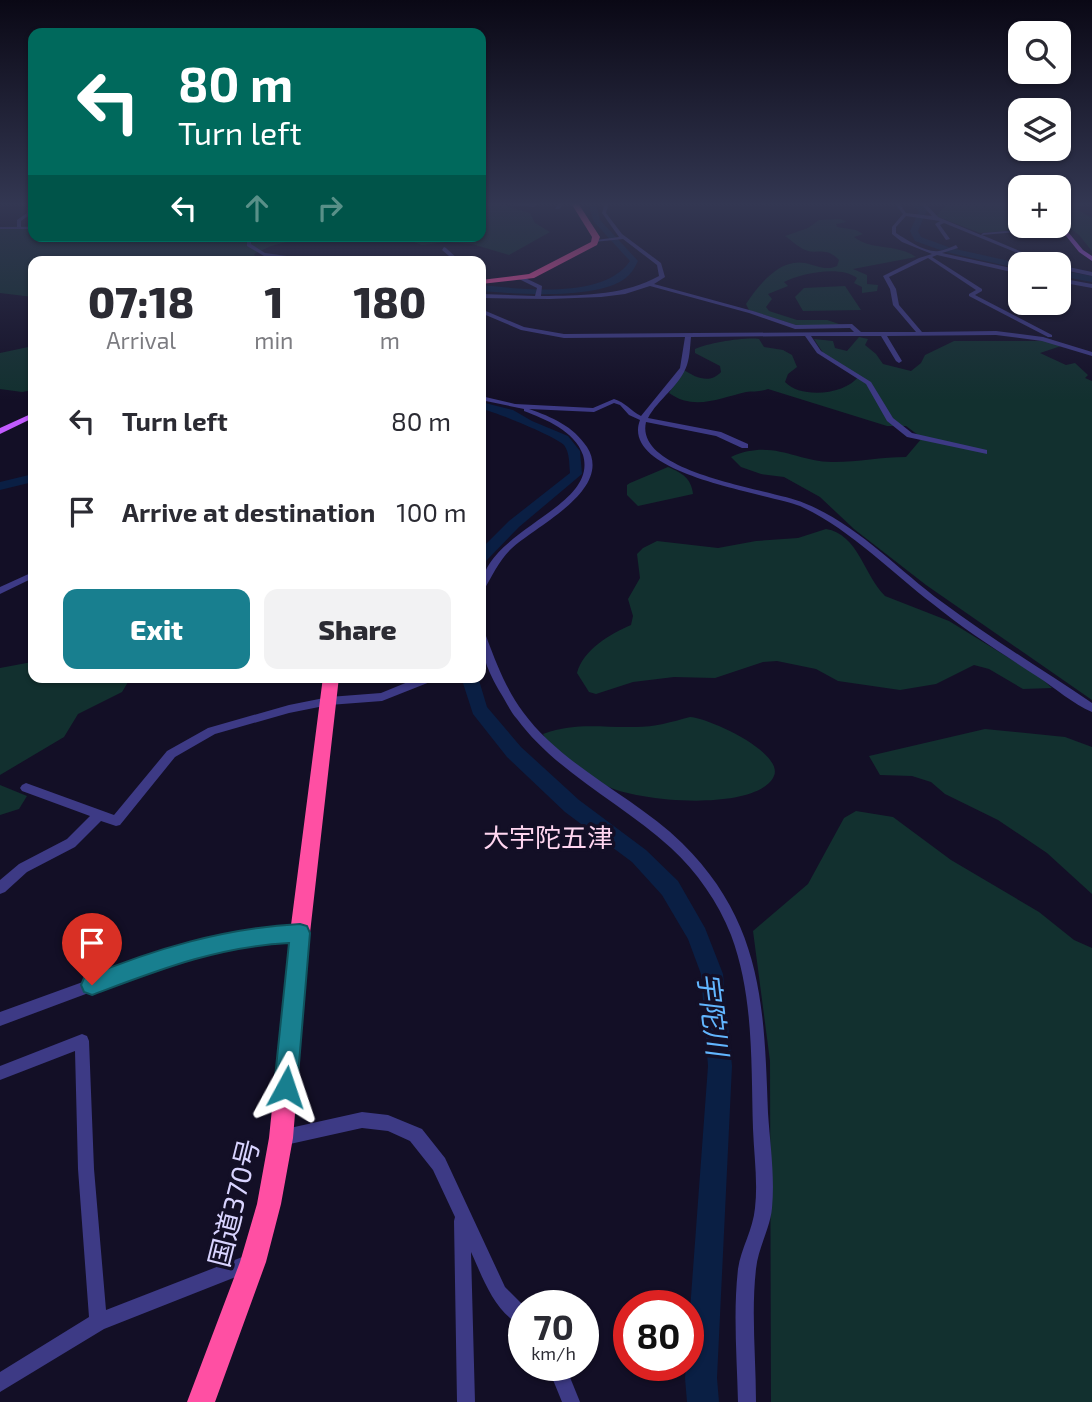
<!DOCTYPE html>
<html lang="en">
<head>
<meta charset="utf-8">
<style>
  body { margin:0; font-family:"Exo 2","Noto Sans JP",sans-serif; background:#f2f2f3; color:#2b2b33; height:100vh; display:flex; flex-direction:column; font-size:26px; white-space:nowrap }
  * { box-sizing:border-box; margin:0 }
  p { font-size:23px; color:#7c7c81 }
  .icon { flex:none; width:38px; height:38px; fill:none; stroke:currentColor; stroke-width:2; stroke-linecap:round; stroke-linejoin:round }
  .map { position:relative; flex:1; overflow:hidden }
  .panel { position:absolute; left:28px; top:256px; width:458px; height:427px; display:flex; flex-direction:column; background:#fff; border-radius:14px; box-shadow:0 2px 5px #0004 }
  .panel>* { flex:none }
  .top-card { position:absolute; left:28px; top:28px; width:458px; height:214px; border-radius:14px; box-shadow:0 2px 5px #0004; background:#00695c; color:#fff; overflow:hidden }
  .fabs { position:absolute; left:1008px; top:21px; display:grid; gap:14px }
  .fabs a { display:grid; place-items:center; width:63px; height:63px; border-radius:14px; background:#fff; box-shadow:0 2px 5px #0004; font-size:35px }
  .speed { position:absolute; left:508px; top:1290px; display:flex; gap:14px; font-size:35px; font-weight:700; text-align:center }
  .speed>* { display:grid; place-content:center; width:91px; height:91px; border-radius:50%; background:#fff; box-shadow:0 2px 5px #0004; line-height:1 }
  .speed small { font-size:18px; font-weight:400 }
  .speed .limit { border:10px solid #d22; background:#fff; color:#111 }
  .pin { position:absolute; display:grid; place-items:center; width:60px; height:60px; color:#fff; margin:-72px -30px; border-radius:50% 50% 50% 0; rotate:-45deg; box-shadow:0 0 7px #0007 }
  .pin .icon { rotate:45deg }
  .me { position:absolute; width:77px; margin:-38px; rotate:5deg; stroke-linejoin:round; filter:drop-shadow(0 0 5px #0008) }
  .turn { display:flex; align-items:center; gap:24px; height:147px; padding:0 35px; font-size:32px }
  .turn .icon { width:91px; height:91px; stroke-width:2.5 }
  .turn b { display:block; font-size:49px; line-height:60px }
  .lanes { display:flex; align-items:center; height:66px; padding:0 35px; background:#0003; justify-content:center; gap:35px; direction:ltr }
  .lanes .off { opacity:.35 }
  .eta { display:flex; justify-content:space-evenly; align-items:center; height:119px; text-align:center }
  .eta b { font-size:42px; font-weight:800; line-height:49px }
  .primary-button { display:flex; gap:14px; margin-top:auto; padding:14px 35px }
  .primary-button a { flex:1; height:80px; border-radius:14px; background:#187f8f; color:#fff; font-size:28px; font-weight:800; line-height:80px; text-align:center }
  .primary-button a+a { background:#f2f2f3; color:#2b2b33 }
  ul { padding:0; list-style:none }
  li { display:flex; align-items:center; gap:21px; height:91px; padding:0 35px }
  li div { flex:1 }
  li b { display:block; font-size:26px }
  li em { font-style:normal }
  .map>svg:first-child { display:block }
  .green { fill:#12302f }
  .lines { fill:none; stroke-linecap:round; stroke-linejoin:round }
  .river { fill:#0a1f44; fill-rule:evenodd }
  .minor { fill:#3d3a85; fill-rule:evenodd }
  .major { fill:#c25bff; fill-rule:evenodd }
  .highway { fill:#ff4fa3; fill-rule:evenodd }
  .route { fill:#187f8f; stroke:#10535d; stroke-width:2 }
  .labels { text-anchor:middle; stroke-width:7; stroke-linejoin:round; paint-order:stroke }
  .quarter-label { font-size:26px; fill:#ffd6f0; stroke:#130f26 }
  .near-water-label { font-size:28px; font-style:italic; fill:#62b6ff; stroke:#130f26 }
  .near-street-label { font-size:28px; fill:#d9d4ff; stroke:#130f26 }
</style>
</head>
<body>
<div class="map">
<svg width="1092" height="1402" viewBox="0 0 1092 1402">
  <rect width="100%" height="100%" fill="#130f26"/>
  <g class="green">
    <polygon points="481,203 496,203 530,213 535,223 550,232 509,255 472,244 446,242 422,245 398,236 481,236"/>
    <polygon points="1020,203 1020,226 1060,226 980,233 936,216 946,205"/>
    <polygon points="1059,203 1083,203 1078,210 1092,218 1092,251 1079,235 1059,220"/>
    <path d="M840,219l7,3 -11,2 1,3 19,3 7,4 -9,3c18,14 41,6 62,20l-63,12 14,6v9l11,1 -1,6 -15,2v-6l-8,-4 3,-5c-16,-13 -56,-5 -73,4l4,4 -20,8 4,5 -6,8 3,4 28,9h30l15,5 -43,1 -50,-16 -3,-6c13,-19 33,-46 59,-41 13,3 20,8 32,3l2,-6c-14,-15 -23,-4 -36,-11 -6,-3 -12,-9 -18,-13l23,-8 11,-8z"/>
    <polygon points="33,226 33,236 309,236 271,246 254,254 257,261 33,261 33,297 0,293 0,227"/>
    <polygon points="845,286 861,310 803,311 795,297 804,288"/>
    <path d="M859,337l9,2 -3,6 11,9 7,10 28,7 10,-8 4,-8 29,-14h96l11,5 -21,7 26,12 9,-2 13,12 -3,3 7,3v319l-166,-115 -72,-56 -34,-32 -36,-20 -23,-3 -20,-7 -10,-10c42,-19 66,6 103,5 24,0 48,-5 72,-5l16,-19 -16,-12h-19l-119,-37c-8,3 -15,2 -22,3 -26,6 -52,19 -77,1l15,-23c12,8 26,14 37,2l-1,-6 -25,-13v-4c14,-6 49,-12 64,-10l5,8 19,3 9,5 5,12 -9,7 -3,8c16,17 60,13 74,-6l-32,-17 -13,-20 19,2 2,7 12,3z"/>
    <polygon points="33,346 33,390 22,392 0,389 0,353"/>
    <path d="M668,467c14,6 23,11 25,27l-55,12 -11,-11v-10l3,-2z"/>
    <path d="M826,529c32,5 38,46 59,67l64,25 91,56 12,11 -29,1 -34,-20 -15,-4 -38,19 -36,6 -62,-9 -22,-12 -39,-8 -14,1 -48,16 -41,-1 -41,5 -37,12 -7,-2 -12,-19c6,-23 33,-39 54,-48l2,-9 -5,-17 12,-21 -3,-24 6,-6 14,-7 61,7 38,-7 42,-3z"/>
    <polygon points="32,662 33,677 127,677 128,682 122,692 78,714 64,737 0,775 0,668"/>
    <path d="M690,717c19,1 98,37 83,61 -20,34 -138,24 -168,7 -20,-12 -38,-28 -57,-42l-5,-9c34,-12 58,-6 93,-7 18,0 36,-5 54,-10z"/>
    <polygon points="985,729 1065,737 1092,747 1092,894 1047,853 998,820 945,794 931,782 912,776 880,775 869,756"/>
    <polygon points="0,785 27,796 19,809 0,815"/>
    <polygon points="856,811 893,817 951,860 1039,912 1074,940 1092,948 1092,1402 771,1402 770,1061 753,931 808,884 844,818"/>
  </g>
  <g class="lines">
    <g class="river">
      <path d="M588,203h8l4,17 38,41c-2,4 -5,10 -9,14 -25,26 -113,19 -148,16v-6c41,4 123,15 149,-24l-36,-39z"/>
      <polygon points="909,203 918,203 927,210 918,231 921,237 951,248 1023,264 1020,264 1020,269 946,252 915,241 910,231 919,211"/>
      <polygon points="1059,270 1092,276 1092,282 1059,276"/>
      <path d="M481,402l32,8 19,11 36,15 12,15 2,23 -63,53 -33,34 -5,1v-13l28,-28 61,-48c-1,-9 0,-20 -6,-28 -7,-8 -70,-34 -83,-36z"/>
      <polygon points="33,474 33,482 0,490 0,482"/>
      <polygon points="461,677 478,677 487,707 521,747 579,800 646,850 678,881 705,928 723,974 732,1066 717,1378 719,1402 687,1402 685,1378 708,1066 701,974 688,939 662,895 632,862 565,812 507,757 473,714"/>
    </g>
    <g class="minor">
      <polygon points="534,203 539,203 534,207 512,205"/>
      <polygon points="559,203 564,203 559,209 555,209"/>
      <path d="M605,203h4l-3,10 16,21 39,29 4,14 -11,7 99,27 43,14 56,-1 9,8h55l-23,-27 -3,-16 -7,-13 36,-18 13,-4 -30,-12 -10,-8v-7l11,-13 -9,-11h5l7,10 26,3 -12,-13h5l13,14 43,18 2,-2 83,-7 -2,2 -82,7 68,29h-6l-100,-41 -4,2 10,14 -4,1 -11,-16 5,-3 -34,-5 -10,11v6c11,7 30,20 43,18 6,-1 12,-4 17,-6l2,3 -16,5 78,17v4l-83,-19 -5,2 50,32v2l-7,4 77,40v2h-4l-79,-41v-2l7,-4 -48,-32 -39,19 7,12 3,16 23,27 74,-1 47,6 49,15v4l-50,-15 -46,-6 -109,1 15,25 -3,2 -3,-2 -15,-25h-70l10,15 50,31 22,36 19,15 75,17v4l-80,-17 -20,-16 -21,-37 -49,-31 -12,-17 -114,1c-1,9 -1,19 -4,28 -7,21 -29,34 -39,53l73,14 27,12v4h-6l-26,-12 -70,-14c-12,52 125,67 158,81 53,21 93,66 138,99 48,36 100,67 150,101v9c-19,-8 -37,-24 -54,-35 -35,-23 -72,-46 -105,-73 -43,-33 -83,-75 -133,-98 -32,-13 -181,-31 -160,-86l-11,-5 -9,-10 -6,-2 -20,9 -65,-3c23,8 44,17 58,38 27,43 -52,79 -76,102 -12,12 -19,27 -27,41l-3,1c0,-61 118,-82 102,-136 -8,-24 -38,-36 -59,-44v-2l-43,-9v-4l34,8 78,4 21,-9c11,3 17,12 27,17l39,-48 5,-31 -121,1 -43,-8 -40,-17v-4l43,18 40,7 290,-2 -4,-4 -55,1 -46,-16 -99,-27 -25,8 -24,3 -52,2 -68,-1v-4l54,2 2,-8 -18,-9 2,-3 21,10 -1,10h8c38,-1 76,-1 110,-20l-2,-11 -34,-26 -29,3 2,-2 23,-3 -17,-24z"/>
      <polygon points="33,206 33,208 30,209 31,214 21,221 21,227 33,227 33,229 0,229 0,227 17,227 17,220 27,213 26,207"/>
      <polygon points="247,236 251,236 251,244 265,253 323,261 306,261 264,256 247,246"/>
      <polygon points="444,247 446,248 460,261 455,261 442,250"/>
      <polygon points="432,257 436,261 431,261 429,259"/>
      <polygon points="1059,265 1092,272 1092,276 1059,269"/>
      <polygon points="1059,278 1092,284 1092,288 1059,282"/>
      <polygon points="33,572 33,578 0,594 0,587"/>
      <path d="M481,633l5,3c11,29 19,51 37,76 40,55 111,84 159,131 81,80 82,164 86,270 2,31 7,63 4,95 -2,21 -14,40 -16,61 -5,44 0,89 0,133h-18c-1,-44 -5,-89 0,-133 3,-21 15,-39 17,-61 3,-26 -1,-53 -2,-79 -2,-64 1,-133 -22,-194 -13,-33 -34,-63 -60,-87 -49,-45 -114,-75 -154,-129 -6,-7 -10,-15 -14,-22 -13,-21 -22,-40 -22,-64z"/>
      <polygon points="420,677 436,677 435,680 382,701 329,705 289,713 215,734 175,757 120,825 116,826 101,821 75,847 27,872 5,892 0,894 0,880 19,864 67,839 90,816 22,791 20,788 22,785 26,783 114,815 167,751 208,728 289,705 329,697 381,693"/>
      <polygon points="300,927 305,929 307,933 305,937 300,939 254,942 193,954 0,1026 0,1012 193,942 254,930"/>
      <polygon points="82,1034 87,1036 89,1041 94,1169 106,1310 250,1254 256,1257 259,1263 256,1269 104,1329 0,1392 0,1372 89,1317 78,1169 75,1051 0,1080 0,1066"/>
      <path d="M362,1112l26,3 34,14 23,29 60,129 19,19 -1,20c-28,-12 -40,-48 -52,-74l4,150h-18l-3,-181 1,-4 -22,-47 -23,-29 -22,-10 -26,-3 -81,18 -6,-2 -2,-6 2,-6 6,-2z"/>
      <polygon points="547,1365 565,1365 580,1402 562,1402"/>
    </g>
    <g class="major">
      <polygon points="1059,221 1083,250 1092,256 1092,261 1079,252 1058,226"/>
      <polygon points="33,413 33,418 0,434 0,428"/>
    </g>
    <g class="highway">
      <polygon points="571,203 578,203 600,237 597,245 534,278 481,284 481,280 529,274 591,242 592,237"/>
      <polygon points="323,677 339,677 310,933 293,1138 281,1204 266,1262 215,1402 187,1402 240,1262 257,1204 269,1138 290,933"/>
    </g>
  </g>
  <linearGradient id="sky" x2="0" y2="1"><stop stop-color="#0a0815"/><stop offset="0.51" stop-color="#333752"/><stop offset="1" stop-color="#333752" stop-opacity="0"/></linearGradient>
  <rect width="1092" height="400" fill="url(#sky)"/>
  <path class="route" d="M300,924l7,2 3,7 -13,154 -3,8 -8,3 -9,-3 -3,-8 15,-144c-73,4 -130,27 -197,52l-8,-3 -3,-7 3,-7c70,-29 140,-50 216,-54z"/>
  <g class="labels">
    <g class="quarter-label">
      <text x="548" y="847">大宇陀五津</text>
    </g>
    <g class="near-water-label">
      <text transform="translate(713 1014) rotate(83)" y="10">宇陀川</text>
    </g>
    <g class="near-street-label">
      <text transform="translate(234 1203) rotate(-76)" y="10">国道370号</text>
    </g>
  </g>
</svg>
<div class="fabs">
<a><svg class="icon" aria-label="search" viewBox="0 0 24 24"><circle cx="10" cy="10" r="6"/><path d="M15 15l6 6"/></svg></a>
<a><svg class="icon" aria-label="layers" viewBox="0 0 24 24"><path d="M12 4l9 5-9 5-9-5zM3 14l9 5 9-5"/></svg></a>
<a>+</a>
<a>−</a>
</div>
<div class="speed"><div>70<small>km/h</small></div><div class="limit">80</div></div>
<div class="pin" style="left:92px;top:985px;background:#d93025"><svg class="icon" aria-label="arrive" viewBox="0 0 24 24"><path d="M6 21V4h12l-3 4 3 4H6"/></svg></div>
<svg class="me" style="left:286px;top:1087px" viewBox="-20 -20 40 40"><path d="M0-17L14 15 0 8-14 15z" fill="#187f8f" stroke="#fff" stroke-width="4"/></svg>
<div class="top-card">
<div class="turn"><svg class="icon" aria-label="left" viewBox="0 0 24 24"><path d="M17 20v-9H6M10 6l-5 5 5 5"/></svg><div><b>80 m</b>Turn left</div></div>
<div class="lanes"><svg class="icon" aria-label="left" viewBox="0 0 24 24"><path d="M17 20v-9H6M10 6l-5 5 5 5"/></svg><svg class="icon off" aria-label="ahead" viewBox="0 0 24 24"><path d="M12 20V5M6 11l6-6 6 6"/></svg><svg class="icon off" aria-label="right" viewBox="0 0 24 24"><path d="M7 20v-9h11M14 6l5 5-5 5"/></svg></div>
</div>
<section class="panel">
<div class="eta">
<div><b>07:18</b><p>Arrival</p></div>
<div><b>1</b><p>min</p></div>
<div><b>180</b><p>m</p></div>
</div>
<ul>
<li><svg class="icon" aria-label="left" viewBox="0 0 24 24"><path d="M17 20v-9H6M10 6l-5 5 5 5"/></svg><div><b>Turn left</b></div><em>80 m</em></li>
<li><svg class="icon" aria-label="arrive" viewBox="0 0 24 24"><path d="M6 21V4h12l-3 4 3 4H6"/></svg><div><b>Arrive at destination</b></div><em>100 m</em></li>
</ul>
<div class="primary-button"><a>Exit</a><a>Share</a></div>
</section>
</div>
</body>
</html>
